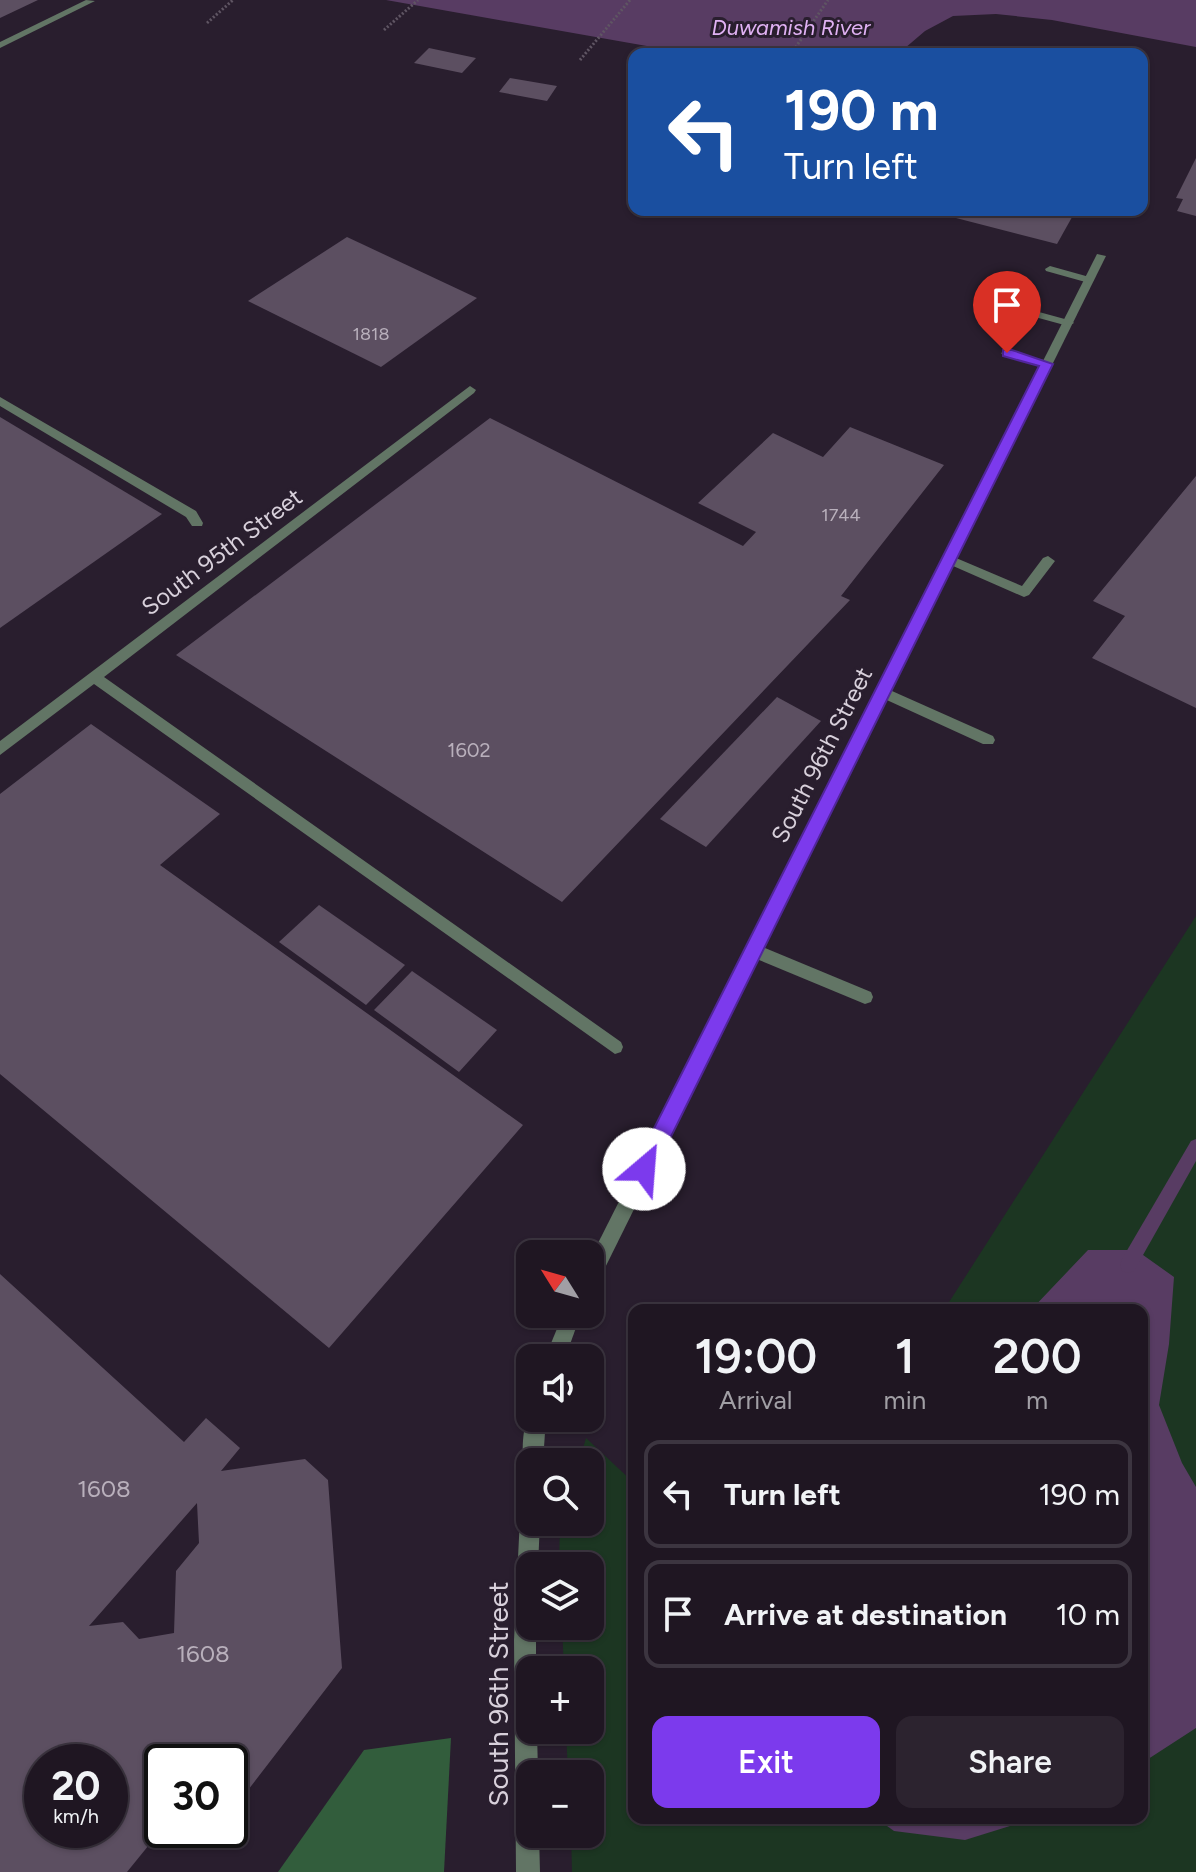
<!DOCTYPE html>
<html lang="en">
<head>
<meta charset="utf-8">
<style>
  body { margin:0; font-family:Figtree,sans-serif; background:#2c232f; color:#f1f3f6; height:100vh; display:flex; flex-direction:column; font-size:30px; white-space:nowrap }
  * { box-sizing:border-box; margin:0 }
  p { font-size:26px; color:#a19fa5 }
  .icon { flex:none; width:44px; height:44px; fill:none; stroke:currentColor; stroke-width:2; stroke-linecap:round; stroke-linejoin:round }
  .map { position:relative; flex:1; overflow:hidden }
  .drawer { position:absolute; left:628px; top:1304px; width:520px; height:520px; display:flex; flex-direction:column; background:#1f1622; border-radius:16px; box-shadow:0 2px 6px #0004,0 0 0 2px #3c3540 }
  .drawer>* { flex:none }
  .top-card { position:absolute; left:628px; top:48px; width:520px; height:168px; border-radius:16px; box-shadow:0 2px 6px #0004,0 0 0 2px #3c3540; background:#1a4fa0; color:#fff; overflow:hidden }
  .needle { width:52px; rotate:307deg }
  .fabs { position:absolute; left:516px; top:1240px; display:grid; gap:16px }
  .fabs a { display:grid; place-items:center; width:88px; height:88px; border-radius:16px; background:#1f1622; box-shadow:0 2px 6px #0004,0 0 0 2px #3c3540; font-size:40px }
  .speed { position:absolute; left:24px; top:1744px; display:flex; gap:16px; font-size:40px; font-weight:700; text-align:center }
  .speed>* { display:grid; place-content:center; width:104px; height:104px; border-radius:50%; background:#1f1622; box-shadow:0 2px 6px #0004,0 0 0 2px #3c3540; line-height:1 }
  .speed small { font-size:20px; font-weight:400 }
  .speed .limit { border:4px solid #111; border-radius:12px; background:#fff; color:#111 }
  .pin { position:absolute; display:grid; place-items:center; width:68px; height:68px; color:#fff; margin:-82px -34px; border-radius:50% 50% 50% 0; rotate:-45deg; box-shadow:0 0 8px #0007 }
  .pin .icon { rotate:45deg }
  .me { position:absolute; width:88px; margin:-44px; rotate:27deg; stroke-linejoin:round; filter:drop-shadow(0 0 6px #0008) }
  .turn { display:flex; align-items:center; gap:28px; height:168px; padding:0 24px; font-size:36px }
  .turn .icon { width:104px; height:104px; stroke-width:2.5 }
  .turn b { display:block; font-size:56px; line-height:68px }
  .eta { display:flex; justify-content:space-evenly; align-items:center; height:136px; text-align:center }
  .eta b { font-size:48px; font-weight:600; line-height:56px }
  .button { display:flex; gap:16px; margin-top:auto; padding:16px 24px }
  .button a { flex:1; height:92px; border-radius:16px; background:#7c3aed; color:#fff; font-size:32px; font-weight:600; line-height:92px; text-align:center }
  .button a+a { background:#2c232f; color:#f1f3f6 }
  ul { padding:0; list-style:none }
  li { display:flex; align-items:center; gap:24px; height:108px; margin:0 16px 12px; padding:0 8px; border:4px solid #3c3540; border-radius:16px }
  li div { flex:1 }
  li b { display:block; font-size:30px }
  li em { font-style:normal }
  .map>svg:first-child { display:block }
  .green { fill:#1c3622 }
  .forest { fill:#325d3c }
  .water { fill:#583c63 }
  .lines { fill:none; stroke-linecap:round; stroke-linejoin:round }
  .stream { fill:#583c63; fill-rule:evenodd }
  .building { fill:#5c4f61; fill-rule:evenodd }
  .path { stroke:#5f5563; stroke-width:3; stroke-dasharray:2 2; stroke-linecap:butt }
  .lane { fill:#627565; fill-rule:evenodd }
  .street { fill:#627565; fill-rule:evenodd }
  .route { fill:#7c3aed; stroke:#51269a; stroke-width:2 }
  .labels { text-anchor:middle; stroke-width:6; stroke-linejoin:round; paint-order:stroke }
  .far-number-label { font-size:18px; fill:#b9b0bc }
  .number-label { font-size:20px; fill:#b9b0bc }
  .far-water-label { font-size:22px; font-style:italic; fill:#e0b1f3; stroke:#291e2e }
  .street-label { font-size:24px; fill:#d8d0db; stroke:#291e2e }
  .near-number-label { font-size:24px; fill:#b9b0bc }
  .near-street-label { font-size:28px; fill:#d8d0db; stroke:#291e2e }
</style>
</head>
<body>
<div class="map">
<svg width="1196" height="1872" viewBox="0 0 1196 1872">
  <rect width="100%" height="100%" fill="#291e2e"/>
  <polygon class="green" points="1196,916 1196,1872 572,1872 571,1834 590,1834 590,1774 568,1774 566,1730 590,1730 590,1670 564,1670 562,1626 590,1626 590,1566 559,1566 560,1522 590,1522 590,1462 579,1462 586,1438 634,1483 634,1818 1142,1818 1142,1310 944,1310"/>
  <polygon class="forest" points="451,1738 444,1872 278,1872 364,1750"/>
  <g class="water">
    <polygon points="386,0 1196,0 1196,47 1052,20 996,14 953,16 925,31 898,54 692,54"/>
    <polygon points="1088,1250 1136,1250 1174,1277 1169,1344 1159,1405 1182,1463 1196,1487 1196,1728 1142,1763 1142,1310 1031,1310"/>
    <polygon points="876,1818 1036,1818 965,1840 894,1831"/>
  </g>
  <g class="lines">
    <polygon class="stream" points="1196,1139 1196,1161 1134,1271 1128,1273 1122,1271 1120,1265 1122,1259 1191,1141"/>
  </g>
  <g class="building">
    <polygon points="0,0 38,0 0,18"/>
    <polygon points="429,48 476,58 462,73 414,63"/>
    <polygon points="510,78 557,86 547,101 499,92"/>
    <polygon points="1196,158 1196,216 1177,211 1183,199 1176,198"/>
    <polygon points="925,210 1076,210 1057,244"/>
    <polygon points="347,237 477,298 381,367 248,301"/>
    <polygon points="0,417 162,514 0,628"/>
    <polygon points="490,418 743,546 756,532 698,503 773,433 823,457 850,427 944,465 841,596 850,600 562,902 176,655"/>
    <polygon points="1196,476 1196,708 1092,658 1125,616 1093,601"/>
    <polygon points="777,697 821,721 706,847 660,819"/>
    <polygon points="91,724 220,814 160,865 523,1125 329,1348 0,1074 0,794"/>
    <polygon points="319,905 405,965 366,1005 279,942"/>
    <polygon points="412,971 497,1030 459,1072 374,1010"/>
    <path d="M0,1274l184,168 22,-24 34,30 -19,23 84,-12 23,21 14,188 -97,126 -15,2v-34h-68v45l-9,2v31l-26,32h-127zM197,1503l2,40 -23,28 -2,62 -35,6 -16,-17 -34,4zM42,1762h68v68h-68z"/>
  </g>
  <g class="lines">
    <g class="path">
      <polyline points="207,23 233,0"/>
      <polyline points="384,30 418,0"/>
      <polyline points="670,54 674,48"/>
      <polyline points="791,54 828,0"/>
      <polyline points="580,60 630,0"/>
    </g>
    <g class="lane">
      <polygon points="1050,266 1093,278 1094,280 1089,283 1046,271 1045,269"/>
      <polygon points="1028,309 1072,321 1074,323 1068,326 1024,314 1022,312"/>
      <polygon points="1007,350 1051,362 1053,364 1047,368 1003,355 1001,353"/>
      <polygon points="470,386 476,390 474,393 104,677 621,1042 623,1047 621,1052 615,1054 94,684 0,755 0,741"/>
      <polygon points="0,397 196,511 203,523 202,526 192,526 186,517 0,406"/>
      <polygon points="949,555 1022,586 1043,558 1048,556 1055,561 1029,595 1024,597 944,562 944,556"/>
      <polygon points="883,687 993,736 995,740 993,744 983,744 878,696 876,692 878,688"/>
      <polygon points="753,943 871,992 873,997 871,1002 865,1004 747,955 745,950 747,945"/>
    </g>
    <g class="street">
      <polygon points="86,0 95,1 0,48 0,42"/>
      <polygon points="1097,254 1106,256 597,1284 590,1287 590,1259"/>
      <polygon points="563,1314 581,1314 565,1358 545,1358"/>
      <path d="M530,1411v7h16l-3,44h-13v9l-4,-2c-6,-14 -3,-45 4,-58z"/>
      <polygon points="530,1507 530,1522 540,1522 538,1566 530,1566 530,1626 536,1626 536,1670 530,1670 530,1730 537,1730 538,1774 530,1774 530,1834 539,1834 540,1872 516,1872 514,1640 520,1517 523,1510"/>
    </g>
  </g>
  <polygon class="route" points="1003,350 1012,350 1053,364 652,1175 644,1178 637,1175 634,1169 637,1162 1039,366 1003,356"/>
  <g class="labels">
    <g class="far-number-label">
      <text x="371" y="340">1818</text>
      <text x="841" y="521">1744</text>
    </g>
    <g class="number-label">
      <text x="469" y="757">1602</text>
    </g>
    <g class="far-water-label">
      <text x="791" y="35">Duwamish River</text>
    </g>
    <g class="street-label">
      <text transform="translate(222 552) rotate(-37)" y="8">South 95th Street</text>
      <text transform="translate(822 755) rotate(-63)" y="8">South 96th Street</text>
    </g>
    <g class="near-number-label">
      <text x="104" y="1497">1608</text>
      <text x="203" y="1662">1608</text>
    </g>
    <g class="near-street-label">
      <text transform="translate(498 1694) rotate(-90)" y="10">South 96th Street</text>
    </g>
  </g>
</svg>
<div class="fabs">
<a><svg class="needle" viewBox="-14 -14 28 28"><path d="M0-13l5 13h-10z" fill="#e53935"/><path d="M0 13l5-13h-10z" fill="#a19fa5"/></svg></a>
<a><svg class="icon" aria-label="sound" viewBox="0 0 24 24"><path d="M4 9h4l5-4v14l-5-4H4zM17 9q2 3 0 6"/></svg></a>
<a><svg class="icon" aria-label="search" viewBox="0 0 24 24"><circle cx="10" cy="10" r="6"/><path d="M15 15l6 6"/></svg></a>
<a><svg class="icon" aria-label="layers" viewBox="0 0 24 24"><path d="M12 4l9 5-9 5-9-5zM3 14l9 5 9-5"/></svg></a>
<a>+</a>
<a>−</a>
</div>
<div class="speed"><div>20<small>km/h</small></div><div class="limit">30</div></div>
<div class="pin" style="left:1007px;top:353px;background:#d93025"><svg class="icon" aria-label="arrive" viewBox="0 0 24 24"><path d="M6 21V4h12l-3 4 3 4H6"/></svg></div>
<svg class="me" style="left:644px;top:1169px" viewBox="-20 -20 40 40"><circle r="19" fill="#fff"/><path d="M0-13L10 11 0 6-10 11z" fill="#7c3aed"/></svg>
<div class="top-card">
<div class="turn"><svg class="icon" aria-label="left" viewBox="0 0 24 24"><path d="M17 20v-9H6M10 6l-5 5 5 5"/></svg><div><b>190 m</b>Turn left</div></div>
</div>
<section class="drawer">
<div class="eta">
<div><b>19:00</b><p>Arrival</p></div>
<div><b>1</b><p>min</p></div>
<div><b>200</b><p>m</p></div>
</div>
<ul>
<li><svg class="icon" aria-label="left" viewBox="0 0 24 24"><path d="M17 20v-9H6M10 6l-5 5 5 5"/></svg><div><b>Turn left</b></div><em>190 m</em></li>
<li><svg class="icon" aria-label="arrive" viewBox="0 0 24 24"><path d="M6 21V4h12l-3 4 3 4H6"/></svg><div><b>Arrive at destination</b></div><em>10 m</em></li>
</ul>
<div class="button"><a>Exit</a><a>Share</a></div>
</section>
</div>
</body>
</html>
